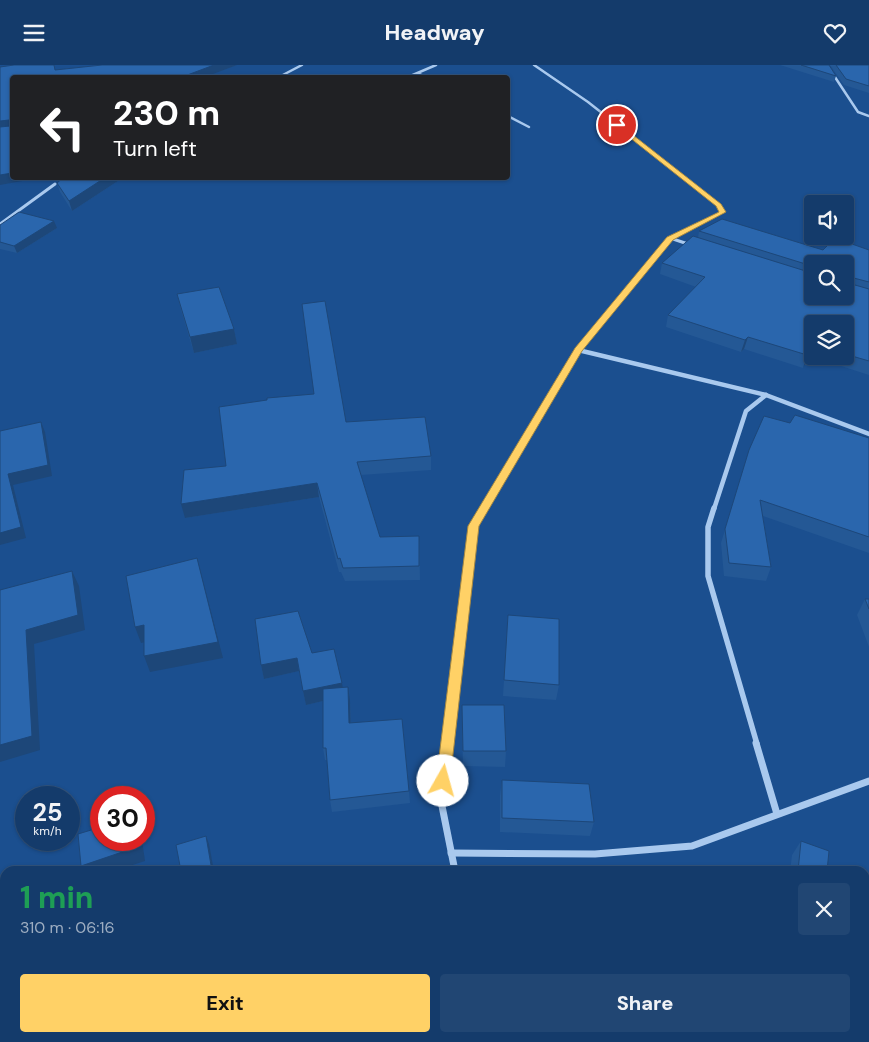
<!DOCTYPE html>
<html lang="en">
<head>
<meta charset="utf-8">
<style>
  body { margin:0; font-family:"DM Sans",sans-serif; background:#214673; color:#f1f3f6; height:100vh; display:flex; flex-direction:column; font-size:19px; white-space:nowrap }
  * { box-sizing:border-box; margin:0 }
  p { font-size:16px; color:#9dadc1 }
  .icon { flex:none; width:28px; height:28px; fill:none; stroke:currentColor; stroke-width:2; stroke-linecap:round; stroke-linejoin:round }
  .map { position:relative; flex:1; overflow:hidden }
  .details { position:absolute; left:0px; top:801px; width:870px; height:176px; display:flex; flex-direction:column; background:#143b6b; border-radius:15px 15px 0 0; box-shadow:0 1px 4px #0004,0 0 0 1px #33557e }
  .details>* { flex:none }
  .hud { position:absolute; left:10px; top:10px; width:500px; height:105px; border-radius:5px; box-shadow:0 1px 4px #0004,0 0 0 1px #33557e; background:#202124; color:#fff; overflow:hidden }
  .fabs { position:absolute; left:804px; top:130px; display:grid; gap:10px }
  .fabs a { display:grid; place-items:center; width:50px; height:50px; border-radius:5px; background:#143b6b; box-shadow:0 1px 4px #0004,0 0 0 1px #33557e; font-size:25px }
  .speed { position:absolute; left:15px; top:721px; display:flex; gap:10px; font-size:25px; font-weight:700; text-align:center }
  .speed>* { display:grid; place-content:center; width:65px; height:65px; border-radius:50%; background:#143b6b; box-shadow:0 1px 4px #0004,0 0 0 1px #33557e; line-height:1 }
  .speed small { font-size:12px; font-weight:400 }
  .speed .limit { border:8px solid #d22; background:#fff; color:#111 }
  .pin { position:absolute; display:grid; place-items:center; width:42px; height:42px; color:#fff; margin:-21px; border:2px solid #fff; border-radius:50%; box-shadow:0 1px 5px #0007 }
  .me { position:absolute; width:55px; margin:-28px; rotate:7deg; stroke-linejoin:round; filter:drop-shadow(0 0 4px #0008) }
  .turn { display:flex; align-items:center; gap:18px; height:105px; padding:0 20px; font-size:22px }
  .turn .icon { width:65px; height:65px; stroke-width:2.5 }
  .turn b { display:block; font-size:35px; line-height:42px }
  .round { display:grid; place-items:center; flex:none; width:52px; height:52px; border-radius:5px; background:#214673 }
  .summary { display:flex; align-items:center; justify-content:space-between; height:85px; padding:0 20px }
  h1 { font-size:30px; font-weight:800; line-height:38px; color:#1e9e55 }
  .cta { display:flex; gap:10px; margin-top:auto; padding:10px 20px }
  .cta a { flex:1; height:58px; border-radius:5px; background:#ffd166; color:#111; font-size:20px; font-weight:800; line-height:58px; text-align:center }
  .cta a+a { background:#214673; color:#f1f3f6 }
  header { display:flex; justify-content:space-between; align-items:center; height:65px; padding:0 20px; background:#143b6b; font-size:22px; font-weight:800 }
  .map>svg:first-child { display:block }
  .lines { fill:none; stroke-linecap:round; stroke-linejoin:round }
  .minor-far4 { stroke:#a9c9ee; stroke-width:2.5 }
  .minor-far3 { stroke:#a9c9ee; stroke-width:3 }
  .minor-far2 { stroke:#a9c9ee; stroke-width:4.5 }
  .minor-far1 { stroke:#a9c9ee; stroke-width:5.5 }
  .minor { stroke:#a9c9ee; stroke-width:7 }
  .wall { fill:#245895; fill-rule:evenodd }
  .shaded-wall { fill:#1d4779 }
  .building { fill:#2a66ad; stroke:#1d4779 }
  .route { fill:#ffd166; stroke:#a68842 }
</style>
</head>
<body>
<header><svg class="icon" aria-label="menu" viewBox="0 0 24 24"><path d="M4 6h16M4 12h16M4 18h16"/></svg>Headway<svg class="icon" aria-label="heart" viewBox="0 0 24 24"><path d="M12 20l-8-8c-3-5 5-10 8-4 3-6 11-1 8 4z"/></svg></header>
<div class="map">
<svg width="869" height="977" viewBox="0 0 869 977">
  <rect width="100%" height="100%" fill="#1b4f8f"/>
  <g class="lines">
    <g class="minor-far4">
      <polyline points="534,0 588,37 687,115"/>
      <polyline points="827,0 858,47 869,51"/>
      <polyline points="419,9 426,12"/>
      <polyline points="279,12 302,0"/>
      <polyline points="408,12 436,0"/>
      <polyline points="508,51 529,62"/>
    </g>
    <g class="minor-far3">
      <polyline points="0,159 55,119"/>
      <polyline points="670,173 691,180"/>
      <polyline points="599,260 670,173 723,147 719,140 685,113"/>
    </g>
    <g class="minor-far2">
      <polyline points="578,285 766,330 869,369"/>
      <polyline points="484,444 578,285 600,258"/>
      <polyline points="714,444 746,346 766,330"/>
    </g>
    <g class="minor-far1">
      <polyline points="714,443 708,462 708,511 757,679"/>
      <polyline points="448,679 474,461 485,443"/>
    </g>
    <g class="minor">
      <polyline points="448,678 441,736 455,806"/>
      <polyline points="756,678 777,749"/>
      <polyline points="451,788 595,789 692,781 869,716"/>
      <polyline points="488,972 489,977"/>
      <polyline points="153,977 167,972"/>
    </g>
  </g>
  <g class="wall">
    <polygon points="780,0 829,0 836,11 834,17"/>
    <polygon points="830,0 869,0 869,28 844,20"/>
    <polygon points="64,112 124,112 72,146 60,127 57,118"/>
    <polygon points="0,160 57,163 17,188 0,184"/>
    <path d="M699,166l124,19h46v125l-59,-19 -7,12 -59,-19 -3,3 -75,-25 2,-12 28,-28 -36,-13 2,-11 36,-25zM812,199h33l-33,32zM812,259h33v32h-33z"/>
    <polygon points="177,229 234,264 237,279 194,288 181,245"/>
    <polygon points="346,357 431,391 431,405 361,410 380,472 419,471 420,515 345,516 341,507 339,507 319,432 185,453 226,401"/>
    <polygon points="790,358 869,373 869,488 763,451 771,502 766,516 724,511 721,478 749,385"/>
    <polygon points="865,534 869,534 869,582 857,550"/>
    <polygon points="508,550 559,620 556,635 503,631"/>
    <polygon points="312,588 343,623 350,635 351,658 409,726 410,738 332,747 330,735 327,695 325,695 323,683 323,636 306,640 299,606 264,614 261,600"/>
    <polygon points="462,640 506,686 505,702 463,701 462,655"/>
    <polygon points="502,715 594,757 590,771 500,767 500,730"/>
    <polygon points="801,776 827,806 790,806 792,790"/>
  </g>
  <g class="shaded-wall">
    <polygon points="214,0 237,0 205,12 183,12"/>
    <polygon points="9,55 12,64 0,65 0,56"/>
    <polygon points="12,108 12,112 44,112 0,120 0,110"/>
    <polygon points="106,112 124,112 72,146 69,136"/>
    <polygon points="54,156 57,163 17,188 14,181"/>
    <polygon points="234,264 237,279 194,288 190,272"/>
    <polygon points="748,272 744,284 741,287 745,275"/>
    <polygon points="812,282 810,291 803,303 807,290"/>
    <polygon points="41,357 45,367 52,411 13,420 26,473 0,480 0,468 8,409"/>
    <polygon points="317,418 319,432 185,453 181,439"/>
    <polygon points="197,493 223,593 150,607 144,591"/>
    <polygon points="72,506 79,521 85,565 34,579 40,685 0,697 0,680 26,565"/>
    <polygon points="144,560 150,576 141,578 135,562"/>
    <polygon points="297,593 299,606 264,614 261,600"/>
    <polygon points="342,618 344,631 306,640 303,626"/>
    <polygon points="348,622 350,635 351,670 349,658"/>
    <polygon points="206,771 209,779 214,806 212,806"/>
    <polygon points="136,775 142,775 145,796 114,806 84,806 81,801"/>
  </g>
  <g class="building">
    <polygon points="14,0 54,0 55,5 102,0 214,0 182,12 183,12 12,12 12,108 0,110 0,62 10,61 12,58 9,55 0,56 0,2"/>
    <polygon points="801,0 829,0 836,11"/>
    <polygon points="836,0 869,0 869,21 846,14"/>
    <polygon points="64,112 106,112 69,136 57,118"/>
    <polygon points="19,147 54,156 14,181 0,177 0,160"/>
    <polygon points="722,154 823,185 835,173 869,185 869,217 850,212 846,215 848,218 869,224 869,296 845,289 845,259 812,259 812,282 807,290 748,272 745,275 668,250 705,212 662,198 693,171 812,208 812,231 845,231 845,199 812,199 812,201 699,166"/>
    <polygon points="219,222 234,264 190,272 177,229"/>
    <polygon points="325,236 346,357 425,352 431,391 357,397 380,472 419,471 419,501 343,503 340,493 338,494 317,418 181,439 184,405 226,401 219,342 267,335 267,333 314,329 302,239"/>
    <polygon points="795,350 869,373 869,472 760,435 771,502 729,498 725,464 749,385 764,351 790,358"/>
    <polygon points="41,357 48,400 8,409 21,462 0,468 0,366"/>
    <polygon points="197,493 218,577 144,591 144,560 135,562 126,511"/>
    <polygon points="72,506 78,550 26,565 32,671 0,680 0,525"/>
    <polygon points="865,534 869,534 869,544"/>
    <polygon points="298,546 312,588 334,584 342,618 303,626 297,593 261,600 255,554"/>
    <polygon points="508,550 559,554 559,620 504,615"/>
    <polygon points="348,622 349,658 402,654 409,726 330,735 326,683 323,683 323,624"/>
    <polygon points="462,640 504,640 506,686 463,686"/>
    <polygon points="502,715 589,719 594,757 502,753"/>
    <polygon points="101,762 101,775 136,775 137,782 81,801 78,769"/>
    <polygon points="206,771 212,806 181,806 176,780"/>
    <polygon points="801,776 829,786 827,806 798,806"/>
    <polygon points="373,972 438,972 439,977 361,977"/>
  </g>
  <polygon class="route" points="615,59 619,59 721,139 726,147 673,175 582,286 479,461 450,716 448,721 443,723 438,721 436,716 468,461 575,283 667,172 719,147 716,141 615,61"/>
</svg>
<div class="fabs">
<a><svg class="icon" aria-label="sound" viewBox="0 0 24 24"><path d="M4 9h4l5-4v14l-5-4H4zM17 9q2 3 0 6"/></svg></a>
<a><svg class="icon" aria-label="search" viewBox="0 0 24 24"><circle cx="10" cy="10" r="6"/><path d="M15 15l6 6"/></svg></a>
<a><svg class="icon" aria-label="layers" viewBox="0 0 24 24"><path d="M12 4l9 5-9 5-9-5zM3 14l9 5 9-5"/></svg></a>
</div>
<div class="speed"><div>25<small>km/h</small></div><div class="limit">30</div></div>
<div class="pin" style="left:617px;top:60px;background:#d93025"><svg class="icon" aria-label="arrive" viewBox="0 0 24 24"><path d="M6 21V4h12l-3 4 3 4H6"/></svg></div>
<svg class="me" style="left:443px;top:716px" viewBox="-20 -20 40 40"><circle r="19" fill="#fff"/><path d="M0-13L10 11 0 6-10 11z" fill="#ffd166"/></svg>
<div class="hud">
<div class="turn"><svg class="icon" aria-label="left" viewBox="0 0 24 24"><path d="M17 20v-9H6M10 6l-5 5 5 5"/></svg><div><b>230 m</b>Turn left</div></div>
</div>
<section class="details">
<div class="summary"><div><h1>1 min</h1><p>310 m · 06:16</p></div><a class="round"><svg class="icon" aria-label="close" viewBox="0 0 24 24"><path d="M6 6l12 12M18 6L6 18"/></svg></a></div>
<div class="cta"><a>Exit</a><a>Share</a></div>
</section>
</div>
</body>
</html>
